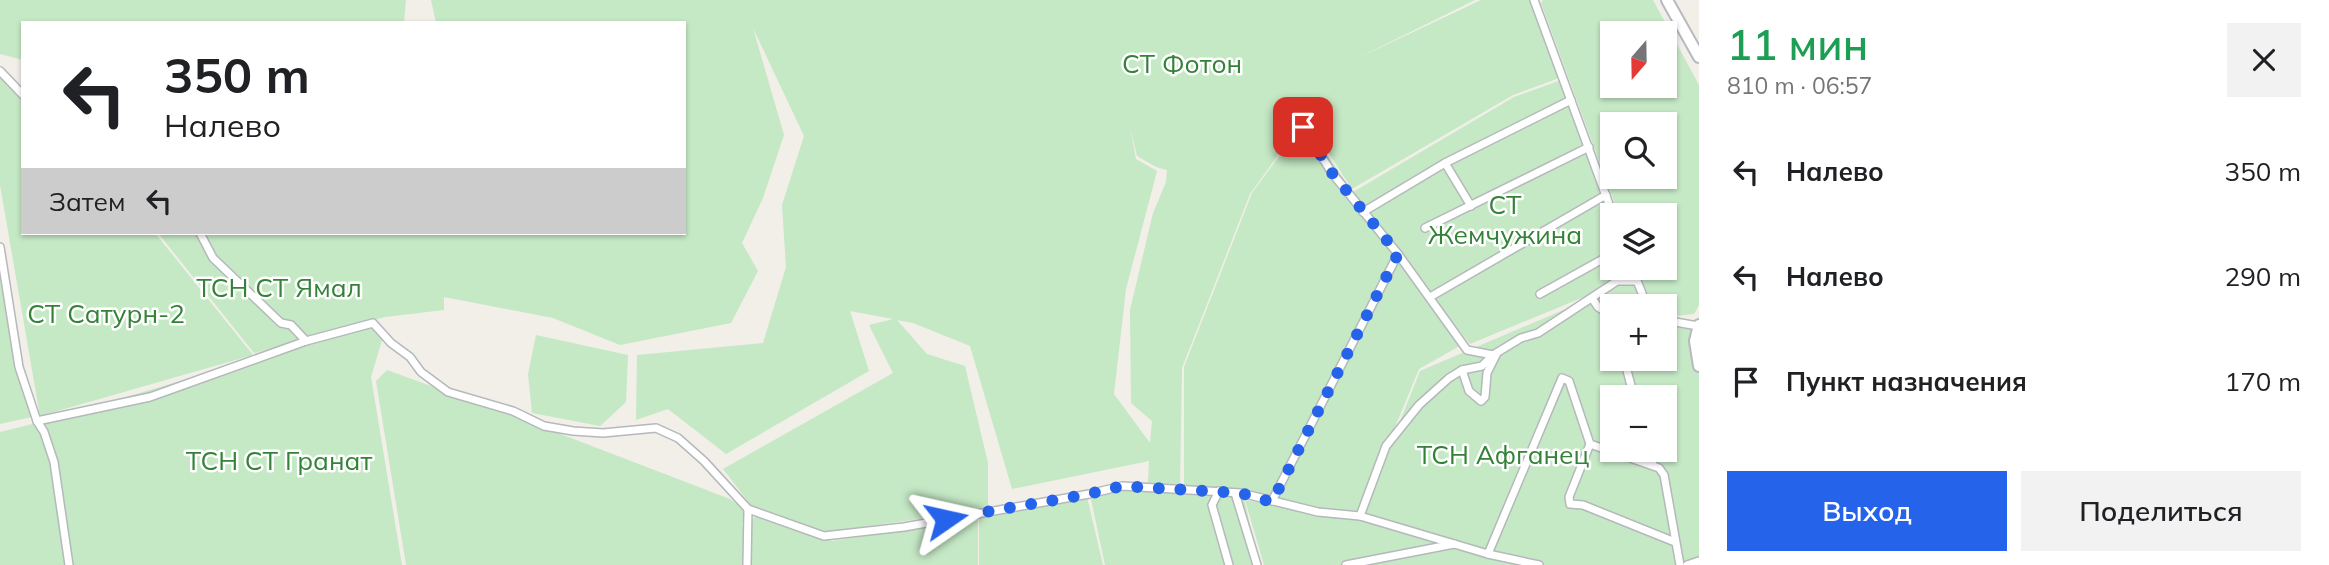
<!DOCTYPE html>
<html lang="ru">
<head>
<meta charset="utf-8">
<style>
  body { margin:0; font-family:Mulish,sans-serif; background:#f2f2f2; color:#202124; height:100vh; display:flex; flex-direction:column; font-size:26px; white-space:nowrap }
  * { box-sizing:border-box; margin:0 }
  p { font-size:23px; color:#757577 }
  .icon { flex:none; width:38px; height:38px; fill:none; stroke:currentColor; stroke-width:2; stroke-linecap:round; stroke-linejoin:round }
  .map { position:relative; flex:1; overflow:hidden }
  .sheet { display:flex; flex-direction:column; background:#fff; width:630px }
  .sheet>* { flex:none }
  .guide { position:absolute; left:21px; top:21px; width:665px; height:214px; border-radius:0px; box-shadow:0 2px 5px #0004; background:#fff; color:#202124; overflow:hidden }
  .needle { width:46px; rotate:200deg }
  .fabs { position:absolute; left:1600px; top:21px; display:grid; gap:14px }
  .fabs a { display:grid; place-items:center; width:77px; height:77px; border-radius:0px; background:#fff; box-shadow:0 2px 5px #0004; font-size:35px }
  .pin { position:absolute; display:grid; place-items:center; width:60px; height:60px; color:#fff; margin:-30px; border-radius:14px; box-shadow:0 4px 10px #0006 }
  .me { position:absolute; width:77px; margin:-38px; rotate:79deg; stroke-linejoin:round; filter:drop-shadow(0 0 5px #0008) }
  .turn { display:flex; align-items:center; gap:24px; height:147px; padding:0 28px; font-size:32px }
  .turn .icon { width:91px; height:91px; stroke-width:2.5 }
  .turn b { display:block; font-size:49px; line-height:60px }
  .then { display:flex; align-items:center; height:66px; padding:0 28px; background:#0003; gap:14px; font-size:26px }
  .round { display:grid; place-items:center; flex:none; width:74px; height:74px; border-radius:0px; background:#f2f2f2 }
  .overview { display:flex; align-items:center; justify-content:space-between; height:119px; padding:0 28px }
  h1 { font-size:42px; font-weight:600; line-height:52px; color:#1e9e55 }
  .primary-button { display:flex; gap:14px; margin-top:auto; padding:14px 28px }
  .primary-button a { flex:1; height:80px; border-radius:0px; background:#2563eb; color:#fff; font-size:28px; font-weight:600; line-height:80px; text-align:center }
  .primary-button a+a { background:#f2f2f2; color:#202124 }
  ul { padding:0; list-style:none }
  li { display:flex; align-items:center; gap:21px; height:105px; padding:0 28px }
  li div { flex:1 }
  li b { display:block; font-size:26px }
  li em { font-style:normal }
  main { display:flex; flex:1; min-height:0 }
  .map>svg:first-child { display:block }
  .green { fill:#c5e8c5; fill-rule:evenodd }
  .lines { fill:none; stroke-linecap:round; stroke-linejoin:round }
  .minor-casing { stroke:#b5b8bc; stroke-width:10 }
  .secondary-casing { stroke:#b6babf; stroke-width:14 }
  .minor { stroke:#fff; stroke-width:7 }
  .secondary { stroke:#fff; stroke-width:10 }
  .route { stroke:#2563eb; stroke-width:12; stroke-dasharray:0 21.6 }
  .labels { text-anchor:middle; stroke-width:5; stroke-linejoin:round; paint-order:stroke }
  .park-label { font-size:26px; fill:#348238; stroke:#fff }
</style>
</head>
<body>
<main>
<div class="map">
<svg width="1699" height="565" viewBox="0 0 1699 565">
  <rect width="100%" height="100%" fill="#f1efe8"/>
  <g class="green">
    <polygon points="0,0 406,0 404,23 23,23 23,60 0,54"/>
    <path d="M431,0h1044l-119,59 125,-59h55l26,77 -49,18 -161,94 -48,-74v4l-54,75 -68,174 -2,118h4v-119l68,-174 52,-71 49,70 161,-95 47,-17 51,140v48h17l3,9 -162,67 -40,-51 35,50 -46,26 -59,143 -41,-4 -77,-19 17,76h-154l-16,-75 34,-8 27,2 -2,-2 1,-21 -137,28 -42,-143 -57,-23 -16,-3 30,34 38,12 23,97v46l-160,23 -75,-24 -30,-39 170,-96 -24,-48 24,-6 -43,-8 19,60 -143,83 -58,-45 -32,11 1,-65 126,-12 23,-76 -4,-62 22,-69 -51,-108 31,107 -21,63 -21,45 16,28 -27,52 -111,22 -67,-27 -109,-21v13l-59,7 -131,36 -96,-120h526v-210h-248zM1130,127l7,29 19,11 11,3 -1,12 -13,31 -23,97 1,93 21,18 -2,22 -36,-49 12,-105 31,-118 -21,-12z"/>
    <path d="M1543,0h110l46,85v220l-5,9 -19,2 -11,-6v-4h-7l-7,-4 -13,-34h27v-53h-45l-78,-212zM1612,33h52v53h-52zM1612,124h52v53h-52z"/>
    <polygon points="0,77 23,100 23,233 155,233 253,355 40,416 0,185"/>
    <polygon points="0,245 32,417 0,424"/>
    <path d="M1634,283l8,23h-30v53h52v-36l31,5 4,16v221h-435l-19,-65 116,19 59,-148 202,-86zM1612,397h52v53h-52z"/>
    <polygon points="372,325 383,337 371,377 402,565 71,565 56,461 40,422"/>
    <polygon points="536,335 628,355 626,402 600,426 532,413 528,374"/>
    <polygon points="387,370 511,415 730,499 745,510 742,527 758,515 832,541 978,518 978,565 406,565 376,381"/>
    <polygon points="37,423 53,462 65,565 0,565 0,432"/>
    <polygon points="1087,497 1103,565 979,565 979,515"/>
  </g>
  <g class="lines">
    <defs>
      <g id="minor">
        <polyline points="1534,0 1613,215"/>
        <polyline points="0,71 23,95"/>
        <polyline points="1303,127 1332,173 1398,254 1467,350 1493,355 1521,338 1538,333 1617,281 1636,281"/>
        <polyline points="1445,163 1471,206"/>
        <polyline points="1363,212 1445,163 1571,100"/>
        <polyline points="1425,228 1589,147"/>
        <polyline points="200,233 213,258 281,323 291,325 306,341"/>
        <polyline points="0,247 19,367 37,421 44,432 54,462 69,565"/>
        <polyline points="1632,268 1647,306"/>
        <polyline points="1540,294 1612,254"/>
        <polyline points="1430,297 1606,195"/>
        <polyline points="1592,298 1598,307 1612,316"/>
        <polyline points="1664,320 1698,326"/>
        <polyline points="1624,359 1634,397"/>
        <polyline points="1462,370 1469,391 1481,401 1485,397 1487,373 1497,353"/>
        <polyline points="37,421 150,397 306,341 373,323 391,343 410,357 421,372 448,392 513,411 544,426 573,431 603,433 656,428 678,438 704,461 748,509 824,536 904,527 1089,494 1122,486 1241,493 1318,512 1360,516 1488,554 1539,565"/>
        <polyline points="1590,444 1569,497 1570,504 1583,505 1675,542"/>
        <polyline points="1649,450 1653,465"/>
        <polyline points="1219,491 1212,505 1229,565"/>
        <polyline points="1235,493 1257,565"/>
        <polyline points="1272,501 1398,254"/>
        <polyline points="1360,516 1386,446 1419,405 1449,378 1462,370 1482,366 1493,355"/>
        <polyline points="1488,554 1562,378 1569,381 1590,444 1659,468 1664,475 1680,565"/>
        <polyline points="747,565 748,509"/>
        <polyline points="1346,565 1454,544"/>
        <polyline points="1687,565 1699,561"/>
      </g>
      <g id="secondary">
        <polyline points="1667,0 1699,57"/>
        <polyline points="1699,325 1695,341 1699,366"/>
      </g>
    </defs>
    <use href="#minor" class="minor-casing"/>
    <use href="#secondary" class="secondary-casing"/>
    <use href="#minor" class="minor"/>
    <use href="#secondary" class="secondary"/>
  </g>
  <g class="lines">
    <polyline class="route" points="946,519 1089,494 1122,486 1241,493 1272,502 1398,254 1332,173 1303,127"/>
  </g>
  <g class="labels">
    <g class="park-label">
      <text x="1182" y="73">СТ Фотон</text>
      <text x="1505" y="214">СТ<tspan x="1505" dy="30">Жемчужина</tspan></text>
      <text x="279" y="297">ТСН СТ Ямал</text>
      <text x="106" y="323">СТ Сатурн-2</text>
      <text x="1503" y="464">ТСН Афганец</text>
      <text x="279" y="470">ТСН СТ Гранат</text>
    </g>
  </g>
</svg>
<div class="fabs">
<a><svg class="needle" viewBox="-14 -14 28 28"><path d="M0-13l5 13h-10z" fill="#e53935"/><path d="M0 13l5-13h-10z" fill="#757577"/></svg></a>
<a><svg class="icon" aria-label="search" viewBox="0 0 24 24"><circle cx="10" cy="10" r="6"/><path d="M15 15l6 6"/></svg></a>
<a><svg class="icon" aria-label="layers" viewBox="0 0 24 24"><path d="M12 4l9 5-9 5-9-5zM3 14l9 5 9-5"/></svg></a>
<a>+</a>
<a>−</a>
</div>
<div class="pin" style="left:1303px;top:127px;background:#d93025"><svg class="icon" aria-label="arrive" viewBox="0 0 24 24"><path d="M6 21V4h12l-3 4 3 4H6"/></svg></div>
<svg class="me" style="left:946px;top:519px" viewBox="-20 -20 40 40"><path d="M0-17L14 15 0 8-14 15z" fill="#2563eb" stroke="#fff" stroke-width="4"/></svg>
<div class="guide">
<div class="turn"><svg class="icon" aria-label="left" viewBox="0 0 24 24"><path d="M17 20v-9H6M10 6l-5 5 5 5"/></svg><div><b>350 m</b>Налево</div></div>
<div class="then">Затем<svg class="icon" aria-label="left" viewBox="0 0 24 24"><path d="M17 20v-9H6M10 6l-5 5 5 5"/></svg></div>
</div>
</div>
<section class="sheet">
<div class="overview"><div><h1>11 мин</h1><p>810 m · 06:57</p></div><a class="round"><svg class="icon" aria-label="close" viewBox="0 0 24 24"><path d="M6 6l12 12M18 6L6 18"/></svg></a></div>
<ul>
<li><svg class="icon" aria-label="left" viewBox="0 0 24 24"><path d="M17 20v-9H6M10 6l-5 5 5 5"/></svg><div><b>Налево</b></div><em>350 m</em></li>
<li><svg class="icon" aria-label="left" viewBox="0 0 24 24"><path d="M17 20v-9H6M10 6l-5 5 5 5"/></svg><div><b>Налево</b></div><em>290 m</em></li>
<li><svg class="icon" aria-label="arrive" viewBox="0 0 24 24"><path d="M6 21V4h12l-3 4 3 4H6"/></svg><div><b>Пункт назначения</b></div><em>170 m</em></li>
</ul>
<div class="primary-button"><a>Выход</a><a>Поделиться</a></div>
</section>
</main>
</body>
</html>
